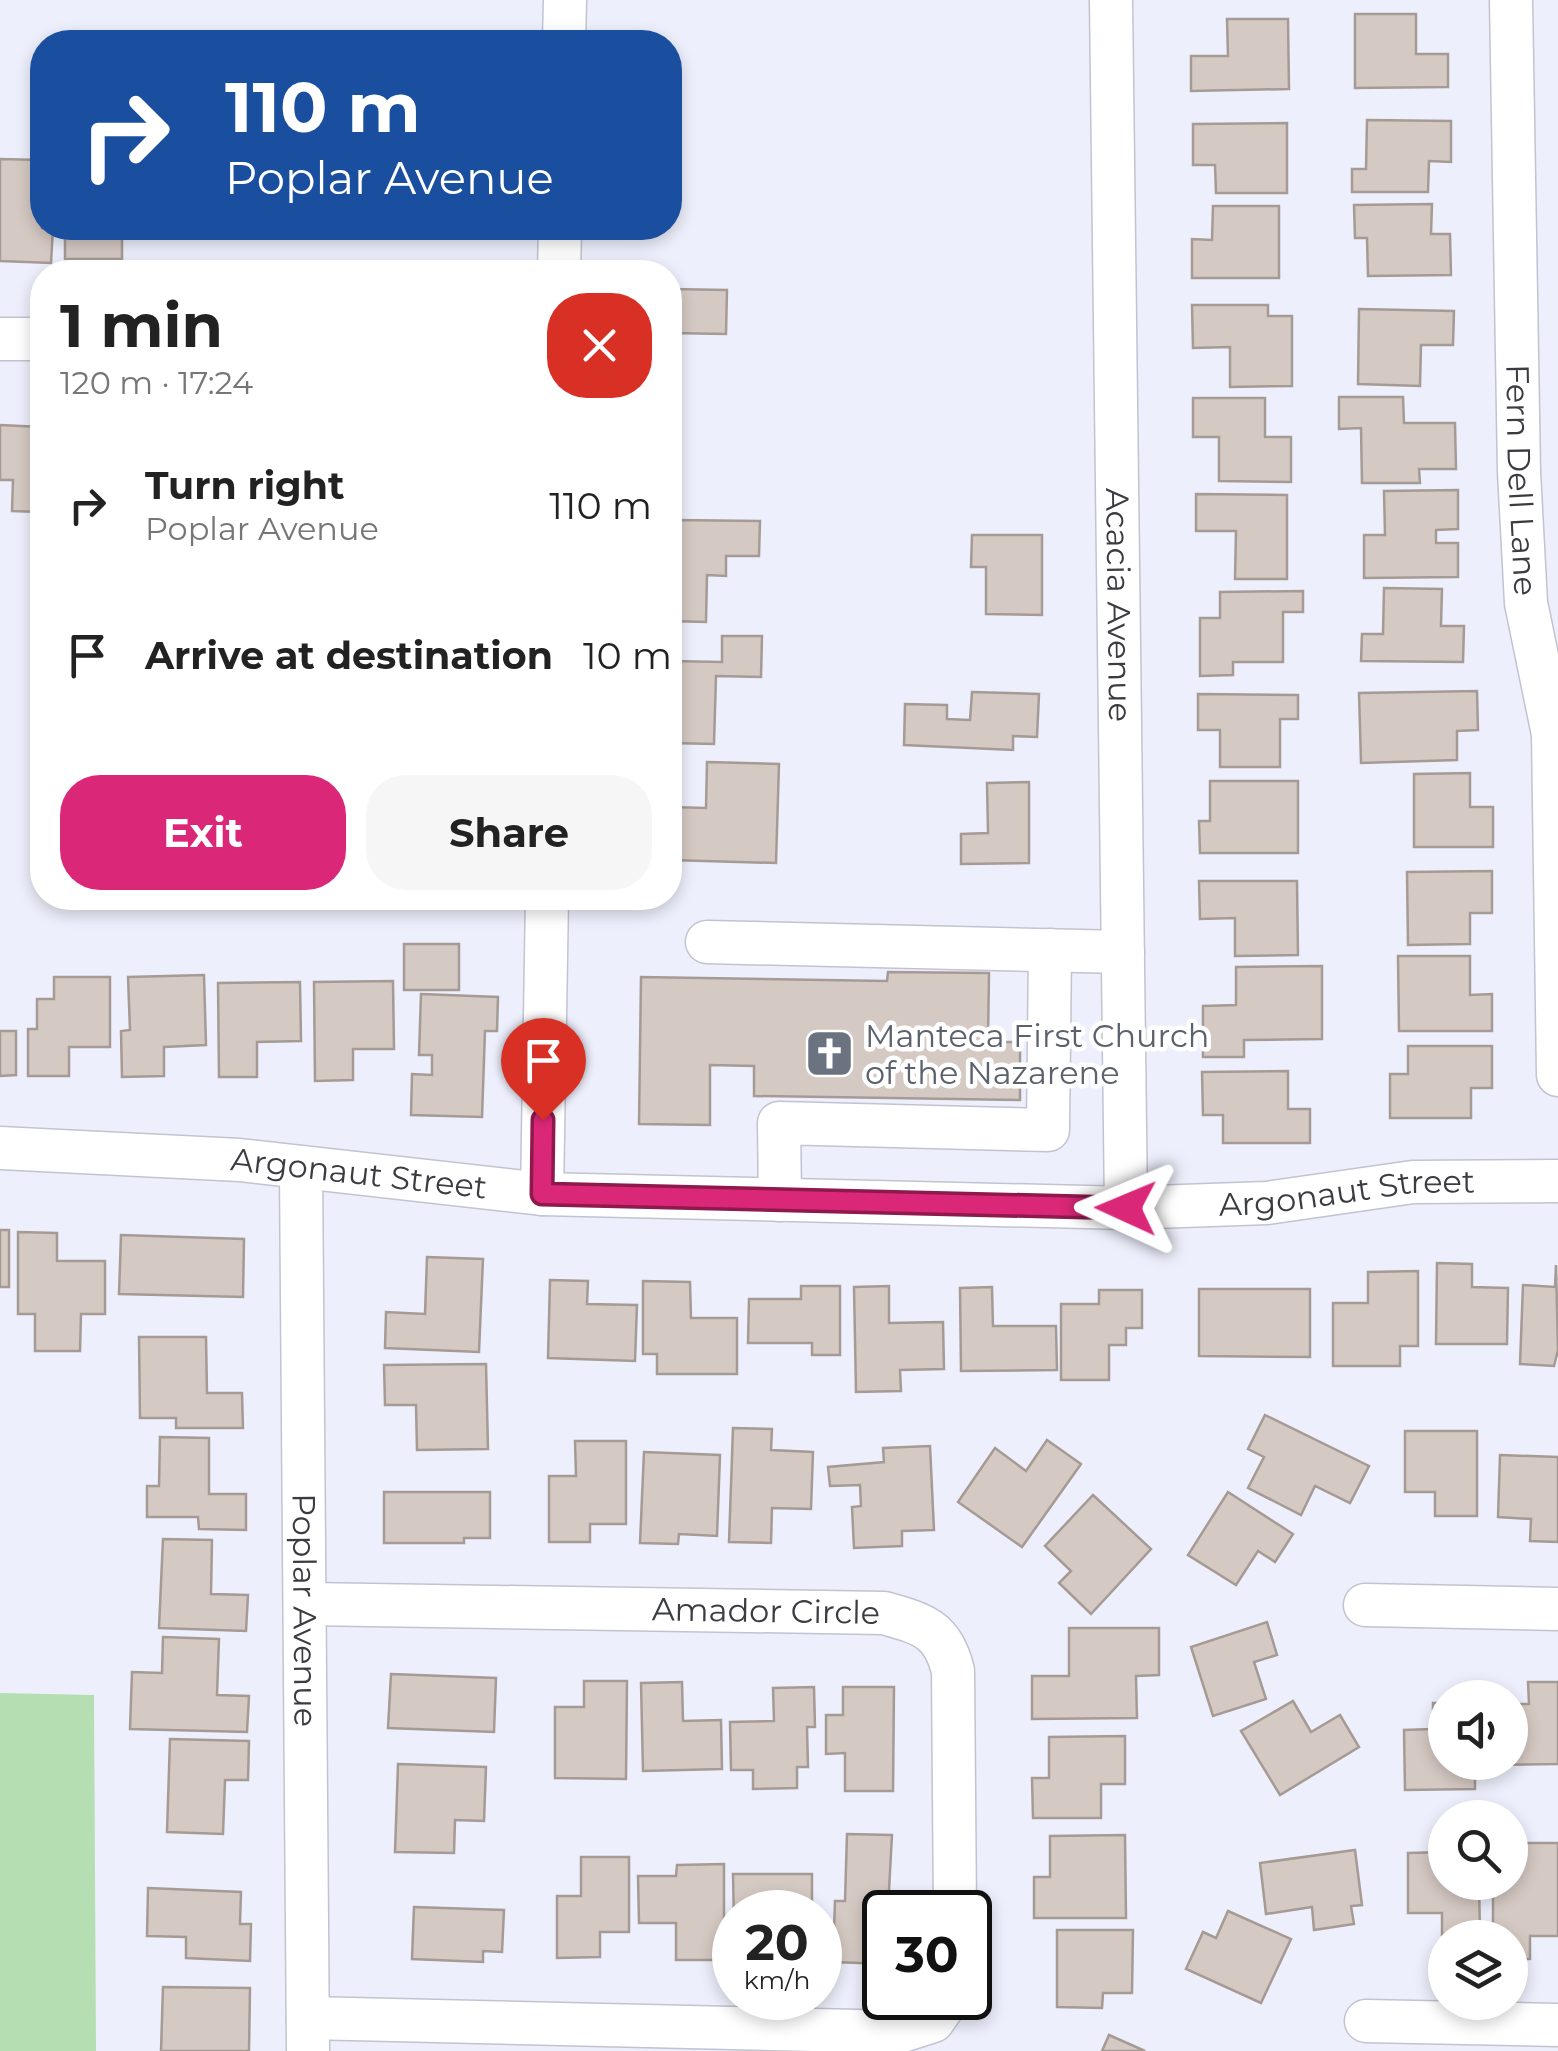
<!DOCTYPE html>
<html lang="en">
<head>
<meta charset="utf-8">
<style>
  body { margin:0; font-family:Montserrat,sans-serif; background:#f6f6f6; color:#222; height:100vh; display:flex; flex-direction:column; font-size:38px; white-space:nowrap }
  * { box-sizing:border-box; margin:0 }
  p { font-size:32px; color:#767676 }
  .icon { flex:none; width:55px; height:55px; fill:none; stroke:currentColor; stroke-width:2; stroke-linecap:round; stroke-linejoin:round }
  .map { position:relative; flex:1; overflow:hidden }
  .drawer { position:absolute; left:30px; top:260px; width:652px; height:650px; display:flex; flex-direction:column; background:#fff; border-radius:40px; box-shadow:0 5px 15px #0003 }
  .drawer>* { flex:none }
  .banner { position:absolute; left:30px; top:30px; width:652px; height:210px; border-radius:40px; box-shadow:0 5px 15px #0003; background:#1a4fa0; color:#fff; overflow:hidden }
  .tools { position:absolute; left:1428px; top:1680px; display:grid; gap:20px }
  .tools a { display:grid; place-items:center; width:100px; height:100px; border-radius:50%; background:#fff; box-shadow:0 5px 15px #0003; font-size:50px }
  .speed { position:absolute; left:712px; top:1890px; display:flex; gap:20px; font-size:50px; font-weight:700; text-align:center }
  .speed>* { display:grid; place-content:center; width:130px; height:130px; border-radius:50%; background:#fff; box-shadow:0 5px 15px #0003; line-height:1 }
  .speed small { font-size:25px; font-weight:400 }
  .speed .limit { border:5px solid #111; border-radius:15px; background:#fff; color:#111 }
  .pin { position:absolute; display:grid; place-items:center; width:85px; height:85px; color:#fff; margin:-102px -42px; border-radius:50% 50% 50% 0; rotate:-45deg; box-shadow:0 0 10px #0007 }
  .pin .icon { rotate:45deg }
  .me { position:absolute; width:110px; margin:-55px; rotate:271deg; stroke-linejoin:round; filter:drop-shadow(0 0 8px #0008) }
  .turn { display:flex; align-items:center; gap:35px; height:210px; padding:0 30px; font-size:45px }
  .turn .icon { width:130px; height:130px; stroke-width:2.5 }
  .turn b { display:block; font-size:70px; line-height:85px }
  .round { display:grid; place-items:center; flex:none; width:105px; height:105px; border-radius:40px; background:#f6f6f6 }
  .summary { display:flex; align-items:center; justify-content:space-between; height:170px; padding:0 30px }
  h1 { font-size:60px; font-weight:700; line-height:75px }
  .action { display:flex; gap:20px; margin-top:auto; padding:20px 30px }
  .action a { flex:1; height:115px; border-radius:40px; background:#db2777; color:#fff; font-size:40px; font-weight:700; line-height:115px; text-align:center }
  .action a+a { background:#f6f6f6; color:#222 }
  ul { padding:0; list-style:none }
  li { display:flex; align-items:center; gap:30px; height:150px; padding:0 30px }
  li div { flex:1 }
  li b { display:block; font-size:38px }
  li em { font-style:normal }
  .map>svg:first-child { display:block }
  .green { fill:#b5deb3 }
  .building { fill:#d5c9c3; stroke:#a59a94; stroke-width:2.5 }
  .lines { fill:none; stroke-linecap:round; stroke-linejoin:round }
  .minor-casing { stroke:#c1c4d0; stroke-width:45 }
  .minor { stroke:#fff; stroke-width:42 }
  .route-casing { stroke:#8e194d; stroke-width:25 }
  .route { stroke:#db2777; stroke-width:18 }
  .labels { text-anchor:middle; stroke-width:9; stroke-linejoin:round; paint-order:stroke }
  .street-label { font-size:32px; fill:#3b3c41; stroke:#fff }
  .worship-label { font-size:32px; fill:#5b616d; stroke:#fff; text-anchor:start }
</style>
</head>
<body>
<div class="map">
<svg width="1558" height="2051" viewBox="0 0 1558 2051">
  <rect width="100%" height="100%" fill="#edf0fc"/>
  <polygon class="green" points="0,1693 94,1695 96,2051 0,2051"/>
  <g class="building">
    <polygon points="1355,14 1416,14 1416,54 1448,54 1448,87 1355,88"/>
    <polygon points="1227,19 1288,19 1289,89 1191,91 1191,56 1228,56"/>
    <polygon points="1367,120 1451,121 1451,162 1429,161 1428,192 1352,192 1352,169 1366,169"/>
    <polygon points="1287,123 1287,193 1216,193 1215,165 1193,165 1193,124"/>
    <polygon points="0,159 42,160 42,228 53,228 51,263 0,261"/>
    <polygon points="1432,204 1431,234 1450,234 1451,275 1368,276 1367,238 1355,238 1354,205"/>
    <polygon points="1213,206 1279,206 1279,278 1192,278 1192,239 1212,240"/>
    <rect x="65" y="228" width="57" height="31"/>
    <polygon points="670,289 727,290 726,334 670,333"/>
    <polygon points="1192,305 1268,305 1268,316 1292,316 1292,386 1230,387 1230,347 1193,348"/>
    <polygon points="1359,309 1454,311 1453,345 1421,345 1420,386 1358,384"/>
    <polygon points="1339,397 1403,397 1404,423 1455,423 1456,469 1419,469 1420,483 1362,483 1361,428 1339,429"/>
    <polygon points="1193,398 1265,398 1265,437 1291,437 1291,482 1219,481 1219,437 1193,437"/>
    <polygon points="0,425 42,427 41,512 12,511 13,480 0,480"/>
    <polygon points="1458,490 1458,529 1436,530 1436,543 1458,543 1458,577 1364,578 1364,535 1385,535 1384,491"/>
    <polygon points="1196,494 1287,495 1287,579 1235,579 1236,531 1196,531"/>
    <polygon points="674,520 760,521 759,556 726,556 726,576 707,575 706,622 670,621"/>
    <polygon points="972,535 1042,535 1042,615 986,614 986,567 971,567"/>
    <polygon points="1384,588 1442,589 1441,626 1464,626 1463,662 1361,661 1362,634 1383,634"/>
    <polygon points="1303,591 1303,612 1283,612 1283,662 1233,662 1233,675 1200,676 1200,618 1220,618 1220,592"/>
    <polygon points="722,636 762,636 761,677 716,676 714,744 670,743 670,661 722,662"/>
    <polygon points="1477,691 1478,730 1457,731 1457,760 1361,763 1359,693"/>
    <polygon points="972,692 1039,694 1037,737 1013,736 1013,750 904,745 905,704 947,705 947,719 970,720"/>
    <polygon points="1198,694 1298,695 1298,719 1280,719 1280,767 1220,767 1220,730 1198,730"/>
    <polygon points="707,762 779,764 776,863 670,860 670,807 706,808"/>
    <polygon points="1470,773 1470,807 1493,807 1493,847 1414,847 1414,774"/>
    <polygon points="1210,781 1298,781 1298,853 1200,853 1199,821 1210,821"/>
    <polygon points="1029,782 1029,863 961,864 961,834 988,833 987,783"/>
    <polygon points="1492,871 1492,913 1470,913 1470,944 1408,945 1407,872"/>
    <polygon points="1199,881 1297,881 1298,955 1235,956 1235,918 1200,919"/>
    <rect x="404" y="944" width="55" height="46"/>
    <polygon points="1398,956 1470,956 1470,995 1492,994 1492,1031 1399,1031"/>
    <polygon points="1322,966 1322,1039 1244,1040 1244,1057 1203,1057 1203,1006 1236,1005 1236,967"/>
    <polygon points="888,972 989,973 988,1042 1020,1042 1020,1100 754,1096 754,1066 710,1065 710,1125 639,1124 641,977 887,981"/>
    <polygon points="204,975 206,1045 164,1047 164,1076 122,1077 121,1031 130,1030 128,977"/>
    <polygon points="54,977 110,977 110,1047 69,1047 69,1076 28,1076 28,1029 37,1029 37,999 54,999"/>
    <polygon points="393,981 394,1049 353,1049 353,1080 315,1081 314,982"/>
    <polygon points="300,982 301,1041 257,1042 257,1077 219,1077 218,983"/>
    <polygon points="421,994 498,997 497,1031 485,1031 482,1117 411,1115 412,1074 432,1075 432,1055 419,1055"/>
    <polygon points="0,1031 16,1031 16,1075 0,1076"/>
    <polygon points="1408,1046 1492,1046 1492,1088 1471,1088 1471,1118 1390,1118 1390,1074 1408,1074"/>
    <polygon points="1288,1071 1288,1109 1310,1109 1310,1143 1223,1143 1223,1115 1203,1115 1202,1072"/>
    <rect x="0" y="1230" width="9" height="57"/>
    <polygon points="18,1232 57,1233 57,1261 105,1261 105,1314 81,1314 80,1351 35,1351 35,1314 18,1314"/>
    <polygon points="121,1235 244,1239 243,1297 119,1294"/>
    <polygon points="427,1257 483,1259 479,1352 385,1348 386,1312 425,1314"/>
    <polygon points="1437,1263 1472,1264 1472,1287 1508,1288 1507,1344 1436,1344"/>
    <polygon points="1556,1265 1558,1350 1554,1366 1520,1364 1523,1285 1555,1287"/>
    <polygon points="1418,1271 1418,1346 1400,1346 1400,1366 1333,1366 1333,1303 1368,1303 1368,1272"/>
    <polygon points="550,1280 588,1281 587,1304 637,1305 635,1361 548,1358"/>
    <polygon points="643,1281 690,1282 691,1318 737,1318 737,1374 657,1374 657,1354 643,1354"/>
    <polygon points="801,1286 840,1286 840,1355 812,1355 812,1343 748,1343 749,1299 801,1299"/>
    <polygon points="889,1286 889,1323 943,1322 944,1369 900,1370 901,1391 856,1392 854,1287"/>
    <polygon points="992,1287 993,1326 1056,1326 1057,1370 961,1371 960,1288"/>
    <polygon points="1199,1289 1310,1289 1310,1357 1199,1356"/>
    <polygon points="1099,1290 1142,1290 1142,1328 1126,1328 1126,1345 1109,1345 1109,1380 1061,1380 1061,1304 1099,1304"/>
    <polygon points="139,1337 206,1337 207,1393 242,1393 243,1428 176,1428 176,1418 140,1418"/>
    <polygon points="486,1364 488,1449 417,1450 416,1405 385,1405 384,1365"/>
    <polygon points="1265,1415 1369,1466 1350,1503 1315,1486 1301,1515 1248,1488 1264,1457 1248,1449"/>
    <polygon points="733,1428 772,1429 771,1450 813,1452 811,1509 772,1508 771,1543 729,1542"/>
    <polygon points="1405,1431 1477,1431 1477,1516 1435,1516 1435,1492 1405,1492"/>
    <polygon points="160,1437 209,1438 209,1494 246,1494 246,1530 199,1529 198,1517 147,1517 147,1486 159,1486"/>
    <polygon points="1047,1440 1081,1464 1022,1547 958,1502 995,1448 1026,1471"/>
    <polygon points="575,1441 626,1441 626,1524 590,1524 590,1542 549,1542 549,1476 576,1476"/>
    <polygon points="930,1446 934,1530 902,1531 902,1546 854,1548 852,1507 861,1506 860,1485 830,1486 828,1467 884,1462 883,1448"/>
    <polygon points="644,1452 720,1455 717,1536 679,1534 678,1544 640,1543"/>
    <polygon points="1500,1455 1558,1457 1558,1542 1530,1541 1531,1519 1498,1517"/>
    <polygon points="384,1492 490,1492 490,1538 464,1538 464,1543 384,1543"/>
    <polygon points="1228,1492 1293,1534 1275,1562 1258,1551 1236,1585 1188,1555"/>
    <polygon points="1093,1495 1151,1549 1091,1614 1059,1583 1071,1571 1045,1546"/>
    <polygon points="163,1539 212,1540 211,1594 248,1595 246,1631 159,1628"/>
    <polygon points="1267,1622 1277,1655 1254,1662 1266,1699 1213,1716 1191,1647"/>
    <polygon points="1069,1628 1159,1628 1159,1675 1136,1676 1137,1718 1032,1719 1032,1676 1069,1676"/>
    <polygon points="163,1637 219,1639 217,1695 249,1696 247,1732 130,1729 132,1672 162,1673"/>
    <polygon points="391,1674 496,1678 494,1732 388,1728"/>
    <polygon points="584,1681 627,1681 626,1779 555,1778 555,1707 584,1707"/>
    <polygon points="682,1682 683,1721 721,1720 722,1769 643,1771 641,1683"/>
    <polygon points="1528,1682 1558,1682 1558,1764 1489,1765 1510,1762 1510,1704 1529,1704"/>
    <polygon points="814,1687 815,1727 807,1727 808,1767 797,1767 797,1788 753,1789 753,1770 731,1770 730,1722 774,1721 773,1688"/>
    <polygon points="843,1687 894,1687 893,1791 845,1791 845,1753 826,1754 826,1715 843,1715"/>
    <polygon points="1293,1701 1311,1732 1340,1715 1359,1747 1280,1795 1241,1731"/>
    <polygon points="1433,1703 1445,1703 1445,1762 1475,1762 1475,1789 1405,1790 1404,1730 1433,1729"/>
    <polygon points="1125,1736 1125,1784 1101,1784 1101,1818 1033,1818 1032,1778 1049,1778 1049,1737"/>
    <polygon points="170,1739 249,1741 248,1780 225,1780 223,1834 167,1832"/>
    <polygon points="398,1764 486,1767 484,1821 455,1820 454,1853 395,1852"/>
    <polygon points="847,1834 892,1835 885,1964 833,1962 835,1901 845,1901"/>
    <polygon points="1125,1835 1126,1918 1034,1918 1034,1877 1050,1877 1050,1836"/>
    <polygon points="1517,1843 1558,1843 1558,1936 1530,1936 1530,1959 1510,1959 1510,1938 1493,1938 1493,1882 1510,1882 1510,1876 1517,1877"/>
    <polygon points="1355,1850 1362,1905 1351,1906 1354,1924 1314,1930 1312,1907 1266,1914 1260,1863"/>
    <polygon points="1445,1852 1445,1882 1479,1882 1480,1935 1442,1935 1442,1913 1408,1913 1408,1853"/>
    <polygon points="581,1857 629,1857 629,1932 600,1932 600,1957 557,1958 557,1896 581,1896"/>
    <polygon points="724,1864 724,1960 676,1960 676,1923 639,1923 638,1876 676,1876 677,1865"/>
    <polygon points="733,1874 812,1874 812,1912 735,1912 734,1924"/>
    <polygon points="148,1888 241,1892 240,1924 251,1924 250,1961 186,1958 186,1937 147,1936"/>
    <polygon points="414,1907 504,1910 502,1952 483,1951 483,1962 412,1959"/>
    <polygon points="1228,1911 1291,1939 1261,2003 1186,1969 1203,1932 1216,1938"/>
    <polygon points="1057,1930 1133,1930 1132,1993 1103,1993 1102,2008 1057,2007"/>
    <polygon points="163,1987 250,1988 249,2051 161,2051"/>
    <polygon points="1109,2035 1145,2051 1102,2051"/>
  </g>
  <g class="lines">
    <defs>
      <g id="minor">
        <path id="s1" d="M1111,0l15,1208"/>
        <path id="s2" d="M1511,0l8,472 7,131 27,131 5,341"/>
        <polyline points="564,42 565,0"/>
        <polyline points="559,272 560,228"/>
        <polyline points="0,339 42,339"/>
        <polyline points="707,942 1123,952"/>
        <path id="s3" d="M0,1148l240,12 302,34 584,14 141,-5 146,-21 145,-1"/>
        <path id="s4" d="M301,1170l7,881"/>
        <polyline points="542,1194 547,898"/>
        <polyline points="780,1200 779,1123 1048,1130 1050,950"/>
        <path id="s5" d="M308,1604l576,9c39,11 59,16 69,58l2,241"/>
        <polyline points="1365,1605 1558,1609"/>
        <polyline points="308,2018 899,2032 933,2021 949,1998"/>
        <polyline points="1366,2021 1558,2025"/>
      </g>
    </defs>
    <use href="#minor" class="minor-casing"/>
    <use href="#minor" class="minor"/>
  </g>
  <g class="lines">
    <defs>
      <polyline id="route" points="543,1120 542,1194 1126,1208"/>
    </defs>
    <use href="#route" class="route-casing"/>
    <use href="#route" class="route"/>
  </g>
  <defs>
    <symbol id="church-square" viewBox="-11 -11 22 22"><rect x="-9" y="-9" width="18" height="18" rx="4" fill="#6b7280" stroke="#fff"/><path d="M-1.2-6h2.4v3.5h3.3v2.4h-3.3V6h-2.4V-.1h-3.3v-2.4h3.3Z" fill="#fff"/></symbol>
  </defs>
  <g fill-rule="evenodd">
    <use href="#church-square" x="802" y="1026" width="55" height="55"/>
  </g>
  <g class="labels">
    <g class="street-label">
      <text dy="11" stroke="none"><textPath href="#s2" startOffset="480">Fern Dell Lane</textPath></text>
      <text dy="11" stroke="none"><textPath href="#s1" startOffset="605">Acacia Avenue</textPath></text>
      <text dy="11" stroke="none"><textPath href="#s3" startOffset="360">Argonaut Street</textPath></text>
      <text dy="11" stroke="none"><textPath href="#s3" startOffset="1350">Argonaut Street</textPath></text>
      <text dy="11" stroke="none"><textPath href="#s4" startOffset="440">Poplar Avenue</textPath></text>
      <text dy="11" stroke="none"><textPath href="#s5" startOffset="458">Amador Circle</textPath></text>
    </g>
    <g class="worship-label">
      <text x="865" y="1047">Manteca First Church<tspan x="865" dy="37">of the Nazarene</tspan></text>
    </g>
  </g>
</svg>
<div class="tools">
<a><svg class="icon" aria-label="sound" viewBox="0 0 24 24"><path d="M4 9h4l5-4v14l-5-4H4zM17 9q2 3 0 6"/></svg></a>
<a><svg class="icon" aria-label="search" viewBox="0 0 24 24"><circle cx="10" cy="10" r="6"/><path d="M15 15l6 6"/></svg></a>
<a><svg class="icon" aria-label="layers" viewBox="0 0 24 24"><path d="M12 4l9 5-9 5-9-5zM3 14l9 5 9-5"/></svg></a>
</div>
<div class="speed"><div>20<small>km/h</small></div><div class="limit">30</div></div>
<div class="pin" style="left:543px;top:1120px;background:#d93025"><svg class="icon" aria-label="arrive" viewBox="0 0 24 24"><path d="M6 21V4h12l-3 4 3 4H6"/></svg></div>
<svg class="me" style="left:1126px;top:1208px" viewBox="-20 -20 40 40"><path d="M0-17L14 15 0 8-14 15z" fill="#db2777" stroke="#fff" stroke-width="4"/></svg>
<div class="banner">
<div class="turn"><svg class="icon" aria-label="right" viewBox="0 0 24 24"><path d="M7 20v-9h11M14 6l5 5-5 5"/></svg><div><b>110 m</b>Poplar Avenue</div></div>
</div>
<section class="drawer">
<div class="summary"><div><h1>1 min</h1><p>120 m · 17:24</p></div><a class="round" style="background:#d93025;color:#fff"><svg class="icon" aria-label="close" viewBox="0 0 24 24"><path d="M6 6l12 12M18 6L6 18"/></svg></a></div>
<ul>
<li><svg class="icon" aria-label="right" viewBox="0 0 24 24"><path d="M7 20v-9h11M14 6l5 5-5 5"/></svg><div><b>Turn right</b><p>Poplar Avenue</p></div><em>110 m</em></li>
<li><svg class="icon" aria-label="arrive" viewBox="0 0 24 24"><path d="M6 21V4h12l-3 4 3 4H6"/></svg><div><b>Arrive at destination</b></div><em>10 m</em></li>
</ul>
<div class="action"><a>Exit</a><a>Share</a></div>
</section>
</div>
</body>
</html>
